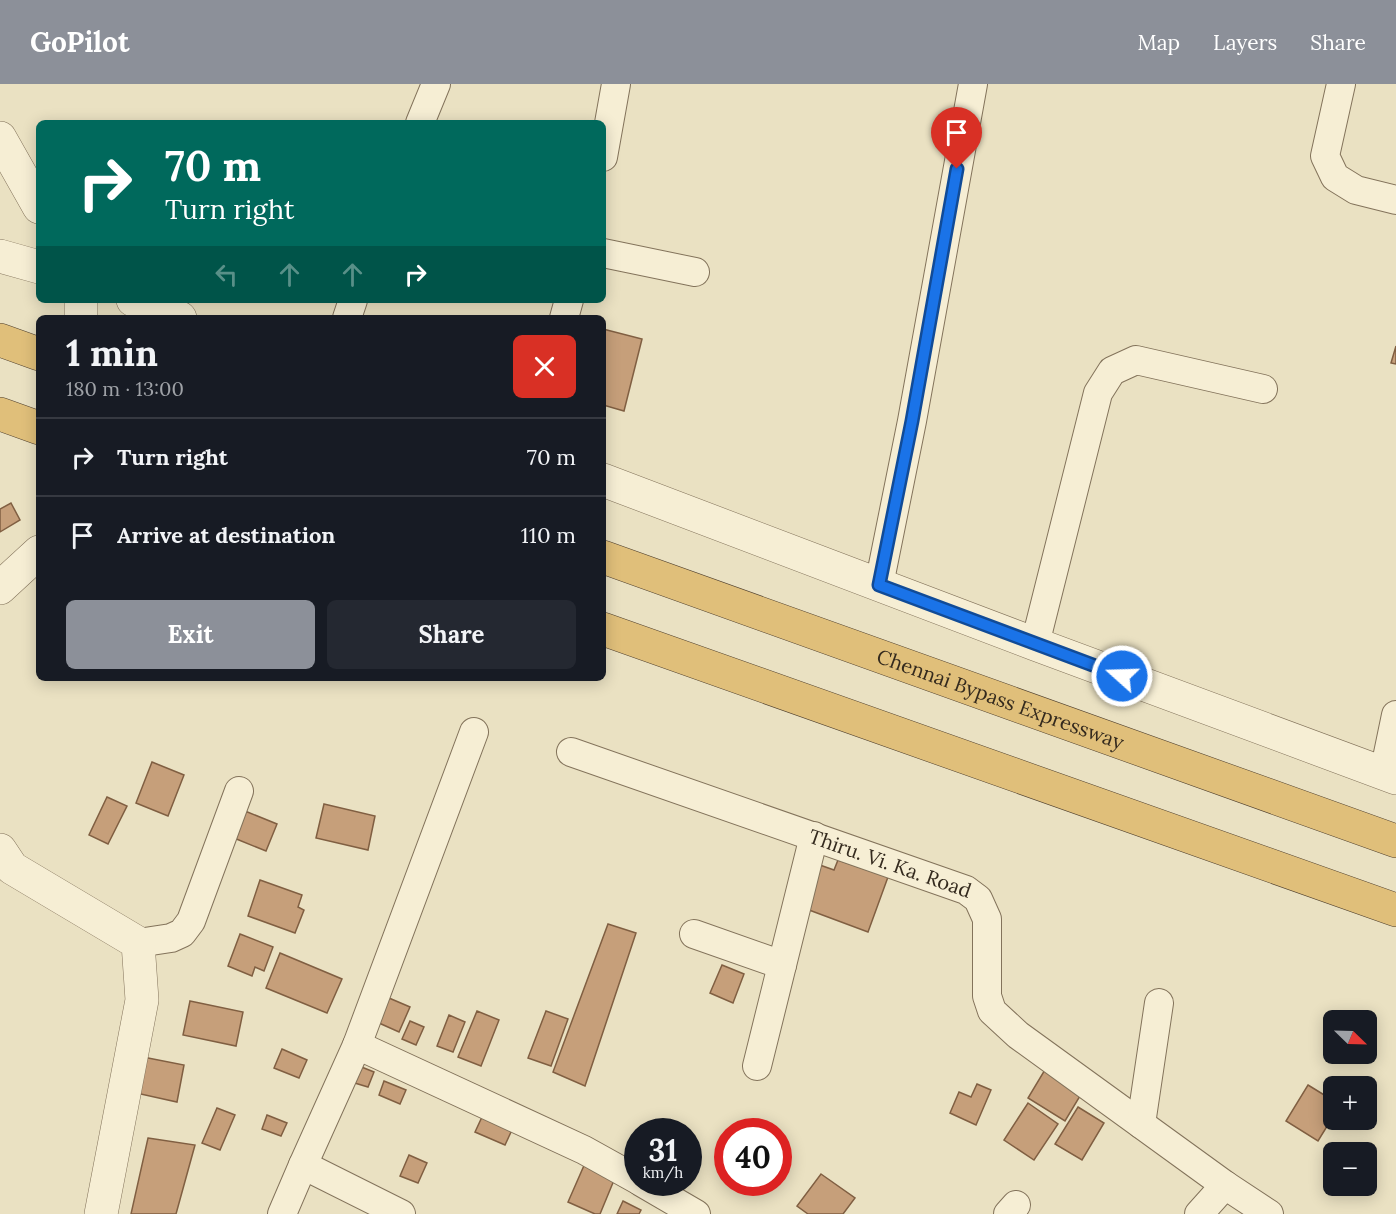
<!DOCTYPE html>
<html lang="en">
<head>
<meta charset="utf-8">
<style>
  body { margin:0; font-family:Lora,serif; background:#242831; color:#f1f3f6; height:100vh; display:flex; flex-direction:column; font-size:22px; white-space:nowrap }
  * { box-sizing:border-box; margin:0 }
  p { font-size:20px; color:#9ea1a6 }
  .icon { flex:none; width:33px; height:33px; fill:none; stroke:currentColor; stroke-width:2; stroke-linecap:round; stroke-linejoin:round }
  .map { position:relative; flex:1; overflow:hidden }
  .drawer { position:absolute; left:36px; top:231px; width:570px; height:366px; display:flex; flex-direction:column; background:#171b24; border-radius:9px; box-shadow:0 3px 15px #0003 }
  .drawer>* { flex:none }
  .top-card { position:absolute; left:36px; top:36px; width:570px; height:183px; border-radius:9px; box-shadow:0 3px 15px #0003; background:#00695c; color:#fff; overflow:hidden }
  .needle { width:39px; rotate:113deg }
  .fabs { position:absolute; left:1323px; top:926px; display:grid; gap:12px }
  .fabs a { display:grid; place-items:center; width:54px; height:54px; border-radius:9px; background:#171b24; box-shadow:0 3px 15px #0003; font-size:30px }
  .speed { position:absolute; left:624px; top:1034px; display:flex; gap:12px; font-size:30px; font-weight:700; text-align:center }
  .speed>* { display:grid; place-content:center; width:78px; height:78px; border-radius:50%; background:#171b24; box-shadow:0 3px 15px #0003; line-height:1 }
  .speed small { font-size:15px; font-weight:400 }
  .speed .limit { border:9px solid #d22; background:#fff; color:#111 }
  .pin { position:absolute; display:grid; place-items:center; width:51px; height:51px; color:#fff; margin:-62px -26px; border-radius:50% 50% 50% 0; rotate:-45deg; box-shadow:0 0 6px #0007 }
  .pin .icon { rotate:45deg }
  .me { position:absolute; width:66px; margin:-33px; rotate:290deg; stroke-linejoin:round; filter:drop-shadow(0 0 4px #0008) }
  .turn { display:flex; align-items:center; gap:21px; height:126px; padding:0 30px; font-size:27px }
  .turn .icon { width:78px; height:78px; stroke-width:2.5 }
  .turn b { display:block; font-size:42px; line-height:51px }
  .lanes { display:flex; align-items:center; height:57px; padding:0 30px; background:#0003; justify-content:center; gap:30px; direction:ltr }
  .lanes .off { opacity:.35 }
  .round { display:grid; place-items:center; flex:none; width:63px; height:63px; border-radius:9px; background:#242831 }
  .summary { display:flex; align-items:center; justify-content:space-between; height:102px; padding:0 30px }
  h1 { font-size:36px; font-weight:800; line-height:45px }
  .primary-button { display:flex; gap:12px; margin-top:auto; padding:12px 30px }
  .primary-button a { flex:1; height:69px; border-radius:9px; background:#8c9099; color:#fff; font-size:24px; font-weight:800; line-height:69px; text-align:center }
  .primary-button a+a { background:#242831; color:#f1f3f6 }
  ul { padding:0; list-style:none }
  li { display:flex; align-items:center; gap:18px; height:78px; padding:0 30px; border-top:2px solid #363941 }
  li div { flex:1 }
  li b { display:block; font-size:22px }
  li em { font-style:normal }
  header { display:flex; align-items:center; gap:36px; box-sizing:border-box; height:84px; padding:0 30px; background:#8c9099; color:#fff }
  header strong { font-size:28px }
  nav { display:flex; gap:33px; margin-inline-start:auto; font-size:21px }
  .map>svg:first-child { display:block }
  .building { fill:#c69f7a; stroke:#805f42; stroke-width:1.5 }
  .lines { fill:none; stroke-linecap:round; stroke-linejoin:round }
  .minor-casing { stroke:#83735b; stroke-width:30 }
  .tertiary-casing { stroke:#83735b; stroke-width:34 }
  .trunk-casing { stroke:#51412f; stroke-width:34 }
  .minor { stroke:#f6eed4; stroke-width:28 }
  .tertiary { stroke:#f6eed4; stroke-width:33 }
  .trunk { stroke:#e0bf7a; stroke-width:33 }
  .route-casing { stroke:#114b97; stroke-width:15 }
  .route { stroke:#1a73e8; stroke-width:10 }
  .labels { text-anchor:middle; stroke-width:6; stroke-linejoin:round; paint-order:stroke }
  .street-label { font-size:20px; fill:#342a1e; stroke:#f2ebd1 }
</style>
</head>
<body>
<header>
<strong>GoPilot</strong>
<nav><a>Map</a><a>Layers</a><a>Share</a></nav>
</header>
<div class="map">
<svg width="1396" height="1130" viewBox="0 0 1396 1130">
  <rect width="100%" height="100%" fill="#eae1c2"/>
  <g class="building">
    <polygon points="603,245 642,255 624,327 603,321"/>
    <polygon points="1396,262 1396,280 1391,279"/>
    <polygon points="11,419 20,436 0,448 0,425"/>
    <polygon points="152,678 184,691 168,732 136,719"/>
    <polygon points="107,713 127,722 108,760 89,751"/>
    <polygon points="324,720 375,732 368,766 316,754"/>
    <polygon points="245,727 277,740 266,767 234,754"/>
    <polygon points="838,776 888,793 868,848 801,823 817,780 834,786"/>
    <polygon points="260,796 302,811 298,823 304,826 295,849 248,832"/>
    <polygon points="608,840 636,849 585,1002 553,988"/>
    <polygon points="240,850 273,863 264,887 255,883 252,892 228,882"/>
    <polygon points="280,869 342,895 327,929 266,904"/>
    <polygon points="722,881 744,890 733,919 710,909"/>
    <polygon points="389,914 410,923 399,948 379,939"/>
    <polygon points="190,917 243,928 236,962 183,951"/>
    <polygon points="477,927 499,936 481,982 458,973"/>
    <polygon points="546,927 568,935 551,982 528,974"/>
    <polygon points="449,931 465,938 453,968 437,962"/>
    <polygon points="410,937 424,943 416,961 402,955"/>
    <polygon points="282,965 307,976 299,994 274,984"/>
    <polygon points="143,973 184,981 177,1018 136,1009"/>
    <polygon points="354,980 374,988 368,1003 348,997"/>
    <polygon points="1046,984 1083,1007 1065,1037 1028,1014"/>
    <polygon points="384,997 406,1006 400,1020 379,1011"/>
    <polygon points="977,1000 991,1006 976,1041 950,1029 959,1008 971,1013"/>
    <polygon points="1308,1001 1334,1017 1334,1031 1318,1057 1286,1037"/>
    <polygon points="1028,1019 1058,1040 1034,1076 1004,1056"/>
    <polygon points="1078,1023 1104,1039 1082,1076 1055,1060"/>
    <polygon points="217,1024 235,1031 220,1066 202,1059"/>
    <polygon points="267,1031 287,1039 281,1052 262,1045"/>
    <polygon points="482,1033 512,1046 505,1061 475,1048"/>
    <polygon points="148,1054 195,1061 176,1130 131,1130"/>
    <polygon points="409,1071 427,1079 418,1099 400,1092"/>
    <polygon points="586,1077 617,1089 600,1130 595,1130 568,1118"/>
    <polygon points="821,1090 855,1114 843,1130 808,1130 797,1122"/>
    <polygon points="623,1117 641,1126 639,1130 617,1130"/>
  </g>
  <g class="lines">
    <defs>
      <g id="minor">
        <polyline points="1341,0 1325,72 1335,93 1356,106 1396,116"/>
        <polyline points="420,39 436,0"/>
        <polyline points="603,73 616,0"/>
        <polyline points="603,169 695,188"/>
        <polyline points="347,234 353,216"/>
        <polyline points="564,234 569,216"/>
        <polyline points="879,501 912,337 973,0"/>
        <polyline points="1035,560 1098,309 1112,287 1136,276 1263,305"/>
        <path id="s1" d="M571,668l395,138 12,9 9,20v77l5,15 26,24 207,150 44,29"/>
        <polyline points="1384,689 1396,631"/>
        <polyline points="694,850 782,881"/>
        <polyline points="138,859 171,854 182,849 191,837 239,707"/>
        <polyline points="357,961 584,1066 638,1096"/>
        <polyline points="757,982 814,752"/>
        <polyline points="1141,1040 1159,919"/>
        <polyline points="303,1081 401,1130"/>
        <polyline points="641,1098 696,1130"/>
        <polyline points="282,1130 303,1081 357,961 474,648"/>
        <polyline points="1008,1130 1016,1121"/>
        <polyline points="1199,1130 1225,1101"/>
      </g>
      <g id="tertiary">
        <polyline points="0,54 39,123"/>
        <polyline points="0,172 39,183"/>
        <polyline points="81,216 81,234"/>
        <polyline points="133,216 180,234"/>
        <polyline points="603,396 1035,560 1396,694"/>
        <polyline points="0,504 39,468"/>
        <polyline points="0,766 12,784 138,859 142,916 101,1130"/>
      </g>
      <g id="trunk">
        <polyline points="0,256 39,270"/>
        <polyline points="0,330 39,344"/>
        <path id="s2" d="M603,473l793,284"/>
        <polyline points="603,545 1396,826"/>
      </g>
    </defs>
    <use href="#minor" class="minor-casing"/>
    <use href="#tertiary" class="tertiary-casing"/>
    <use href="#trunk" class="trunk-casing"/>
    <use href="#minor" class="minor"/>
    <use href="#tertiary" class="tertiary"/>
    <use href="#trunk" class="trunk"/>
  </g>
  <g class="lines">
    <defs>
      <polyline id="route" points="957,85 912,337 879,501 1122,592"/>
    </defs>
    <use href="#route" class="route-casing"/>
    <use href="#route" class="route"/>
  </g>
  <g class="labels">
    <g class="street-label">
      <text dy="7" stroke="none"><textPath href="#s2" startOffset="422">Chennai Bypass Expressway</textPath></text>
      <text dy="7" stroke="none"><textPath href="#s1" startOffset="338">Thiru. Vi. Ka. Road</textPath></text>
    </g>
  </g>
</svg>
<div class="fabs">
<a><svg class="needle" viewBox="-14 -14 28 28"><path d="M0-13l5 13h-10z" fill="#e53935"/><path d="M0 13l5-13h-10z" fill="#9ea1a6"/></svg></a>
<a>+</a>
<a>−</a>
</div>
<div class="speed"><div>31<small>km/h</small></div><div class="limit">40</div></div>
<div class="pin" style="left:957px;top:85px;background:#d93025"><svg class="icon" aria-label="arrive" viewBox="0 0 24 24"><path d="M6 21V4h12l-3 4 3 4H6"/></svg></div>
<svg class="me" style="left:1122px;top:592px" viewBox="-20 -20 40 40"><circle r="17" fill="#1a73e8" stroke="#fff" stroke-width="3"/><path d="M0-11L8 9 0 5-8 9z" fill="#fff"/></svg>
<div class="top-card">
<div class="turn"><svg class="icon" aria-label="right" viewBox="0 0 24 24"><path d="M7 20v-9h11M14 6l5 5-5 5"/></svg><div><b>70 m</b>Turn right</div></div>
<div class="lanes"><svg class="icon off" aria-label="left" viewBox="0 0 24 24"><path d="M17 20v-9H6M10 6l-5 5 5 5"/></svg><svg class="icon off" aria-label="ahead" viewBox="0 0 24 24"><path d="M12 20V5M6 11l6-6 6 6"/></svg><svg class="icon off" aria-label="ahead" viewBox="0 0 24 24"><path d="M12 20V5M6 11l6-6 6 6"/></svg><svg class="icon" aria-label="right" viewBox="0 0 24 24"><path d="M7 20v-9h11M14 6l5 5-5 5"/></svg></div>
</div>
<section class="drawer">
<div class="summary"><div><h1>1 min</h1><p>180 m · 13:00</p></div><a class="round" style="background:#d93025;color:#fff"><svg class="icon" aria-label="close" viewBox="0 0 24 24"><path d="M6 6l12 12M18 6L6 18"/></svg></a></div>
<ul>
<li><svg class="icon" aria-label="right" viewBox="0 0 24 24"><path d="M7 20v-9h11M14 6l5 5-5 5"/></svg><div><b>Turn right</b></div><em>70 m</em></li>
<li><svg class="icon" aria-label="arrive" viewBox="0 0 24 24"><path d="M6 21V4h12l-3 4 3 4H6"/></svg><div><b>Arrive at destination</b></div><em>110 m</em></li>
</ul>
<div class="primary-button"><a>Exit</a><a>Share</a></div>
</section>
</div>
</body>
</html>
